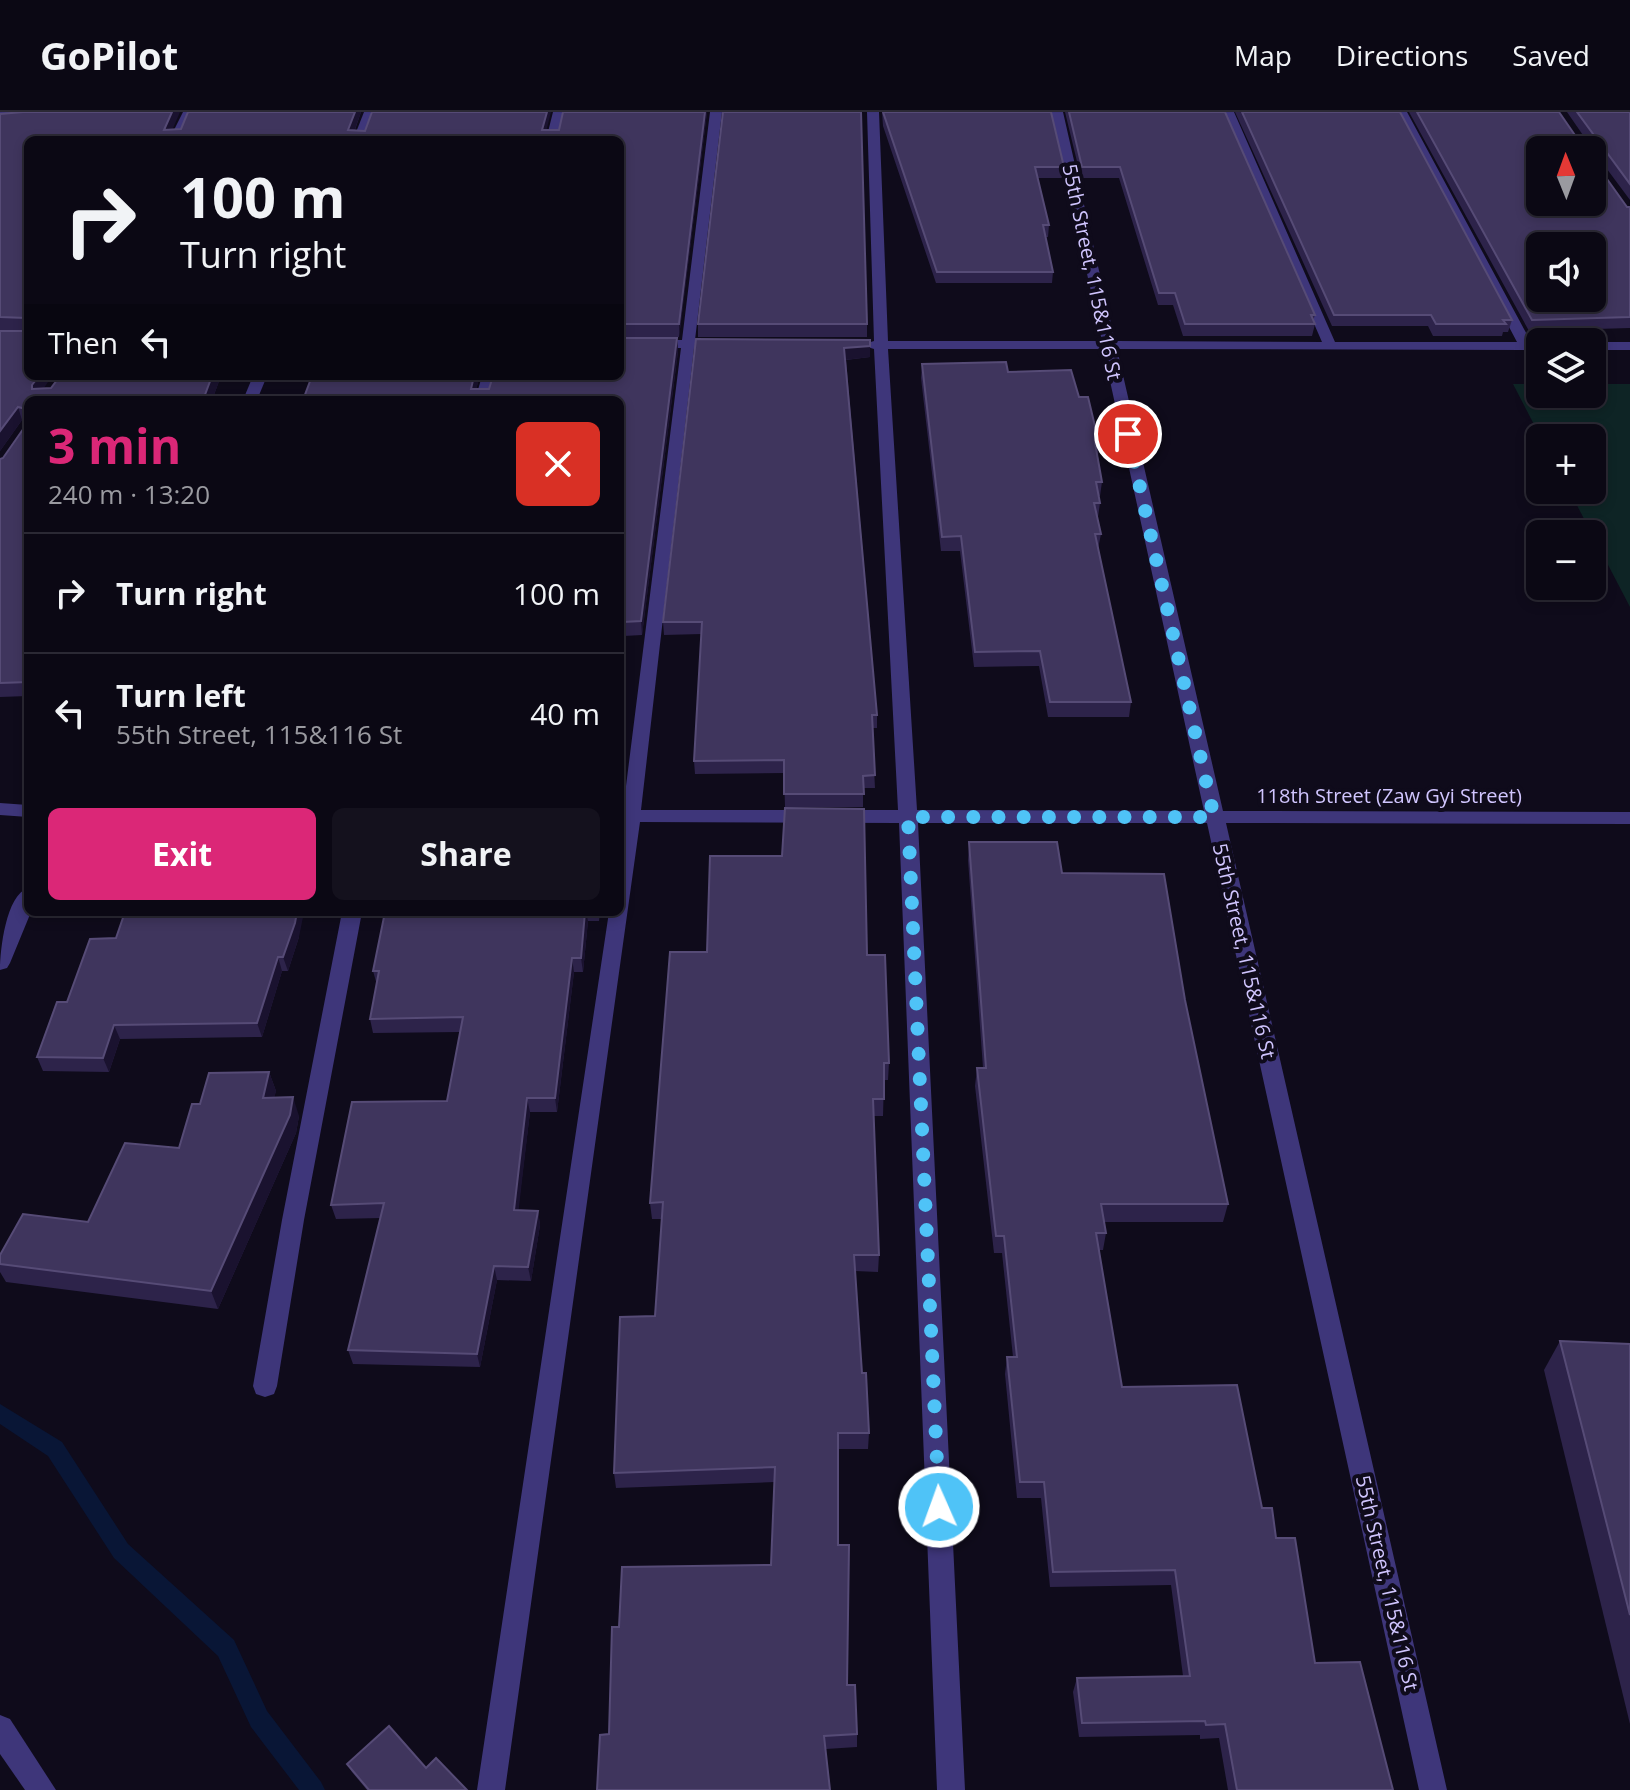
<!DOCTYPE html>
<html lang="en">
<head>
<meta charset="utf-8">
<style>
  body { margin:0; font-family:"Open Sans",sans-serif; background:#14111d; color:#f1f3f6; height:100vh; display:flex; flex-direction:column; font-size:30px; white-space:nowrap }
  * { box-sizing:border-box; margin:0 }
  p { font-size:26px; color:#9a9aa0 }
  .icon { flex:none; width:44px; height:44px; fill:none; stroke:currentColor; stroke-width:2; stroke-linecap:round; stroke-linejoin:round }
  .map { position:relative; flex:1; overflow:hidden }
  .details { position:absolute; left:24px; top:284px; width:600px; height:520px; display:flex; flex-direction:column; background:#0b0814; border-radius:12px; box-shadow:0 4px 12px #0003,0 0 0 2px #2b2934 }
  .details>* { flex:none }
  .top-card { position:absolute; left:24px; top:24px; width:600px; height:244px; border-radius:12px; box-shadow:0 4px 12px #0003,0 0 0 2px #2b2934; background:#0b0814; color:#f1f3f6; overflow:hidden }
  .needle { width:52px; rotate:359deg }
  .tools { position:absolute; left:1526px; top:24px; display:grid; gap:16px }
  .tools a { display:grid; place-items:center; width:80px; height:80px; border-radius:12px; background:#0b0814; box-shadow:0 4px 12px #0003,0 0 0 2px #2b2934; font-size:40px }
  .pin { position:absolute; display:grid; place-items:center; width:68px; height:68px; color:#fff; margin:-34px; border:4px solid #fff; border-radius:50%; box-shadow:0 2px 8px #0007 }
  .me { position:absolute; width:88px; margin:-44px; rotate:358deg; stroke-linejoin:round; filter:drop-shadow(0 0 6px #0008) }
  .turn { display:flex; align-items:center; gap:28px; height:168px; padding:0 24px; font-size:36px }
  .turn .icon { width:104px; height:104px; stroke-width:2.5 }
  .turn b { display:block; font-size:56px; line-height:68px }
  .then { display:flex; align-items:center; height:76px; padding:0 24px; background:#0003; gap:16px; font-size:30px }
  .round { display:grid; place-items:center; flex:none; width:84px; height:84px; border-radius:12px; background:#14111d }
  .headline { display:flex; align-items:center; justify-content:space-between; height:136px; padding:0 24px }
  h1 { font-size:48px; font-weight:700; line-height:60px; color:#db2777 }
  .primary-button { display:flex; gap:16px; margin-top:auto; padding:16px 24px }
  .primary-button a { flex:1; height:92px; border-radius:12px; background:#db2777; color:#fff; font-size:32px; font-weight:700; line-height:92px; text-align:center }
  .primary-button a+a { background:#14111d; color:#f1f3f6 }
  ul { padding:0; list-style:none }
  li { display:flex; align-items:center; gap:24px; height:120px; padding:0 24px; border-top:2px solid #2b2934 }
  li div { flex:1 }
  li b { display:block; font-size:30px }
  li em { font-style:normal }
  header { display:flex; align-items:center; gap:48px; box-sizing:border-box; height:112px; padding:0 40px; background:#0b0814; border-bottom:2px solid #2b2934 }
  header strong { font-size:38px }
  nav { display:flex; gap:44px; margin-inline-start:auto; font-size:28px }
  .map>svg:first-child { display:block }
  .green { fill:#0e2425 }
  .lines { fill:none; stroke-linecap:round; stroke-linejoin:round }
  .stream { fill:#091636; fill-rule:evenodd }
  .minor { fill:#3e367a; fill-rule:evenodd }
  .wall { fill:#2d234a }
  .shaded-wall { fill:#1a122f }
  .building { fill:#3f355d; stroke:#564b76; stroke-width:2; fill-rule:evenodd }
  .route { stroke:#4fc3f7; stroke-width:14; stroke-dasharray:0 25.2 }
  .labels { text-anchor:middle; stroke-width:8; stroke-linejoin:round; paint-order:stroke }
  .street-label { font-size:20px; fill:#d0c5fe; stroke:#0f0b1b }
</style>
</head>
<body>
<header>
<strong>GoPilot</strong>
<nav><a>Map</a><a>Directions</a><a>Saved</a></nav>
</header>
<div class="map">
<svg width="1630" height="1678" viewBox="0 0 1630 1678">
  <rect width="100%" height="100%" fill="#0f0b1b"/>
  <polygon class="green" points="1513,272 1540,272 1540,282 1592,282 1592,272 1630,272 1630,495 1569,378 1592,378 1592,326 1541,326"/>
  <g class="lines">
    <polygon class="stream" points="0,1292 62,1330 128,1432 234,1528 267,1599 321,1670 325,1678 299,1678 251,1615 218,1544 114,1446 48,1344 0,1312"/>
    <g class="minor">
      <polygon points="0,0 12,0 0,11"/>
      <polygon points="183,0 195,0 181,28 169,28"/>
      <polygon points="364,0 376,0 365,28 353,28"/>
      <polygon points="553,0 565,0 558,28 546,28"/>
      <path d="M710,0h12l-27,228h25l7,4 -7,4h-26l-53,462h257l-24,-461 -13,-4 13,-4 -7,-229h12l9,229h214l-51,-229h12l52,229 207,1 -100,-230h12l101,230h182l-122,-230h12l124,230h9v8l-423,-1 106,462 407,1v12l-404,-1 221,967h-28l-212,-967h-289l47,967h-28l-38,-967 -259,-1 -135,968h-28l132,-878h11v-102h3l58,-462h-61v-8h62zM888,237h215l101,462 -287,-1z"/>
      <rect x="1592" y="230" width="38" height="8"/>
      <polygon points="253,264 267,264 257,288 243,288"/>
      <polygon points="482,264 496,264 489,288 475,288"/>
      <polygon points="0,691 28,693 28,705 0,703"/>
      <path d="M28,776v24h3l-21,51 -3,5 -7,2c0,-20 6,-75 28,-82z"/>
      <polygon points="342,800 362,800 304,1108 277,1274 274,1282 265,1285 256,1282 253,1274 282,1108"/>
      <polygon points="0,1603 10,1607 56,1678 25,1678 0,1642"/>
    </g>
  </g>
  <g class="wall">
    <polygon points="188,0 361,0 355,18 559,18 563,0 707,0 679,225 620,225 620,28 28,28 43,277 51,276 60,264 221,264 212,288 28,288 28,584 0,585 0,347 3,346 26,313 26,309 22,308 0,339 0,219 24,219 0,218 0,2 172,18 181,17"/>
    <polygon points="882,0 1051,0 1064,55 1063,66 1037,66 1049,113 1048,125 1046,125 1053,160 1052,171 936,171 883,14"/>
    <polygon points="1065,0 1225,0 1315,203 1313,209 1315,212 1312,224 1183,224 1173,193 1158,193 1119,66 1081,66"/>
    <polygon points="1235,0 1400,0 1512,208 1508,220 1503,220 1502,224 1433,224 1428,214 1332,214"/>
    <polygon points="1409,0 1559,0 1579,29 1587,29 1567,0 1630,0 1630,88 1598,45 1592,44 1592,46 1627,95 1630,95 1630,216 1529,219"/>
    <rect x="698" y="212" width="169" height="13"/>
    <polygon points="677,226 678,239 642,523 624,524 620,561 620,288 312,264 480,264 476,277 489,277"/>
    <polygon points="696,227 870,245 846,248 877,603 877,616 872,616 875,676 863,676 863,695 785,695 784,661 695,662 694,649 702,522 664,523 663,510"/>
    <polygon points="922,252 1079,285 1099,331 1098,345 1102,370 1100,384 1099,384 1100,391 1098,405 1097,405 1101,422 1098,437 1131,590 1129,605 1048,605 1039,554 974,555 960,439 941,439 921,266"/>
    <polygon points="969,730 1062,761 1185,888 1228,1092 1223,1110 1104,1110 1106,1121 1103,1138 1099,1138 1122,1275 1262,1396 1276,1426 1315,1551 1393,1678 1228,1678 1219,1626 1200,1627 1200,1623 1079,1625 1073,1580 1077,1566 1183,1564 1171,1473 1050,1475 1041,1386 1017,1386 1005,1262 1007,1245 1013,1245 1002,1141 994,1141 975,974 977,956 983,956 968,748"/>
    <polygon points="385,800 600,800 599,809 588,809 583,860 574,860 557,1000 530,1000 518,1098 538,1099 540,1113 531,1169 497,1168 480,1255 353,1252 348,1238 381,1106 336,1107 331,1093 447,989 460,920 373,921 370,907 377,873 373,859"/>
    <polygon points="299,825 288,859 282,859 262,925 120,927 109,960 43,959 37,945 67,890 116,826"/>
    <polygon points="867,843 889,951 888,968 884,968 883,1004 874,1004 879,1143 878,1160 855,1159 862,1261 869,1321 868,1337 838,1337 838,1433 847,1573 857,1622 857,1635 826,1637 609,1622 619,1515 771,1453 775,1370 616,1376 614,1361 655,1204 662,1107 652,1107 650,1091"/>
    <polygon points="269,960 276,979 274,985 299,1004 296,1021 218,1197 6,1170 0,1160 0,1143 88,1110 179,1036 200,992"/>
    <polygon points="1560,1229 1630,1232 1630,1612 1544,1258"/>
    <polygon points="347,1652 426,1656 467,1678 367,1678 352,1660"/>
  </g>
  <g class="shaded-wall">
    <polygon points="172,0 180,0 168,28 164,18"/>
    <polygon points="355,0 361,0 351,28 348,18"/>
    <polygon points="547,0 551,0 544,28 542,18"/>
    <polygon points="705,0 707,0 679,225 679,212"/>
    <polygon points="677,226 678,239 642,523 641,509"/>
    <polygon points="870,234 870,245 844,248 844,236"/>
    <polygon points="39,264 52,264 36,288 32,273"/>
    <polygon points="212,264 221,264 212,288 203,288"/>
    <polygon points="474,264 480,264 473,288 471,277"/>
    <polygon points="18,295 22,308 0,339 0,319"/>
    <polygon points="623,510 624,524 620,561 620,534"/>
    <polygon points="297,800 304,800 299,825 288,859 283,845"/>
    <polygon points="585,800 586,800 588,809 583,860 581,846"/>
    <polygon points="278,845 282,859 262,925 257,911"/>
    <polygon points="572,846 574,860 557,1000 555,986"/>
    <polygon points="114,913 120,927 109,960 103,946"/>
    <polygon points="269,960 276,979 270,1004 263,986"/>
    <polygon points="293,985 299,1004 296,1021 218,1197 211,1179"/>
    <polygon points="527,986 530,1000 517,1112 514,1098"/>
    <polygon points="538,1099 540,1113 531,1169 528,1155"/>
    <polygon points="494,1154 497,1168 480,1255 477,1242"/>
  </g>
  <g class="building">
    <polygon points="23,0 172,0 164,18 181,17 188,0 355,0 348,18 365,19 372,0 547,0 542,18 559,18 563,0 705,0 679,212 620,212 620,28 28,28 28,264 39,264 32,273 32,277 51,276 60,264 212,264 203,288 28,288 28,570 0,571 0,347 3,346 26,313 26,297 18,295 0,319 0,219 24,219 27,216 26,206 0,205 0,2"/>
    <polygon points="723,0 861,0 867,212 698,212"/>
    <polygon points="883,0 1051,0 1064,55 1035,55 1049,113 1043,113 1053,160 937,160"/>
    <polygon points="1069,0 1225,0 1315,203 1311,203 1315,212 1185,212 1175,181 1159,181 1120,55 1082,55"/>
    <polygon points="1242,0 1400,0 1512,208 1503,208 1506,212 1436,212 1431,203 1334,203"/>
    <path d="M1417,0h142l20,29 16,1 1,-4 -19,-26h53v72l-28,-38 -9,-1 -1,13 35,49h3v110l-98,3zM1540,38h52v52h-52zM1540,134h52v52h-52z"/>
    <polygon points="620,226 677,226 641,509 623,510 620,534 620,288 303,288 312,264 474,264 471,277 489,277 493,264 620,264"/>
    <polygon points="696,227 870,228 870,234 844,236 877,603 872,603 875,663 863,664 864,682 784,682 784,648 694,649 702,510 663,510"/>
    <polygon points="1006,250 1008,260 1071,258 1079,285 1088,285 1099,331 1095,331 1102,370 1096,370 1100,391 1094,391 1101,422 1095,422 1131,590 1050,590 1040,539 975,540 961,424 942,425 922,252"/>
    <polygon points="785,696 864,697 867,843 885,843 889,951 884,951 884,987 873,987 879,1143 854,1143 862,1261 866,1261 869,1321 838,1321 838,1433 849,1433 847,1573 855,1573 857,1622 824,1624 830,1678 597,1678 600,1623 609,1622 612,1515 619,1515 622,1455 771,1453 775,1355 614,1361 620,1205 655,1204 663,1090 650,1091 670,840 707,840 710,744 782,744"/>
    <polygon points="969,730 1057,730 1062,761 1164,762 1185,888 1228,1092 1101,1092 1106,1121 1096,1121 1122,1275 1237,1273 1262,1396 1272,1396 1276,1426 1295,1426 1315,1551 1360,1550 1393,1678 1237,1678 1225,1612 1206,1613 1205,1609 1082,1611 1077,1566 1190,1564 1175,1458 1053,1460 1044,1370 1020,1370 1007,1245 1017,1245 1004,1124 996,1124 977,956 986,956"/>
    <polygon points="125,800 297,800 295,811 283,845 278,845 257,911 114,913 103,946 37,945 57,890 67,890 90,827 116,826"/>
    <polygon points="385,800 585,800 581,846 572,846 555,986 527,986 514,1098 538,1099 528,1155 494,1154 477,1242 348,1238 384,1091 331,1093 352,990 447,989 463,905 370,907 379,859 373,859"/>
    <polygon points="269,960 263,986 293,985 290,1003 211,1179 0,1152 0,1143 23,1102 88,1110 125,1031 179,1036 192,992 200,992 209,961"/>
    <polygon points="1560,1229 1630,1232 1630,1503"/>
    <polygon points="389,1614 426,1656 436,1646 467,1678 369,1678 347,1652"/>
  </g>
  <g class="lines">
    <polyline class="route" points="939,1395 908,705 1214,705 1128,322"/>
  </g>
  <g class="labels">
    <g class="street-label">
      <text transform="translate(1092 160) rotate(78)" y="7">55th Street, 115&amp;116 St</text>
      <text x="1389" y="691">118th Street (Zaw Gyi Street)</text>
      <text transform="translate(1244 839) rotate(77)" y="7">55th Street, 115&amp;116 St</text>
      <text transform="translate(1387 1471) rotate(77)" y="7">55th Street, 115&amp;116 St</text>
    </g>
  </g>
</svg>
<div class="tools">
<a><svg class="needle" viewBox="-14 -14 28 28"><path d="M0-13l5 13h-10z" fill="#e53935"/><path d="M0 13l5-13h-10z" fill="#9a9aa0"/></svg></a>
<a><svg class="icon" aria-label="sound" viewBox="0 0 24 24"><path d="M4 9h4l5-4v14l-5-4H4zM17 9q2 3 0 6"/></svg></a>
<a><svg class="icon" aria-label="layers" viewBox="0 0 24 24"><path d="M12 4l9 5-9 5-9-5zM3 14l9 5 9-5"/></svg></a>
<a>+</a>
<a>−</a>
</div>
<div class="pin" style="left:1128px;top:322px;background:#d93025"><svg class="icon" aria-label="arrive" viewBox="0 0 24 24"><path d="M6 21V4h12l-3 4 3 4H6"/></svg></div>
<svg class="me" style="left:939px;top:1395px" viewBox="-20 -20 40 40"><circle r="17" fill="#4fc3f7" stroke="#fff" stroke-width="3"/><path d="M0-11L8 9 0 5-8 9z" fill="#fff"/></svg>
<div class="top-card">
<div class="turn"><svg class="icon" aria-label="right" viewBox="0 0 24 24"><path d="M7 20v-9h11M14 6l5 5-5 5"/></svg><div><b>100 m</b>Turn right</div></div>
<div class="then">Then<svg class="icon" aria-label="left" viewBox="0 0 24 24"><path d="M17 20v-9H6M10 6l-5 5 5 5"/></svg></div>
</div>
<section class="details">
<div class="headline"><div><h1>3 min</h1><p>240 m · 13:20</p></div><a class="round" style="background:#d93025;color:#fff"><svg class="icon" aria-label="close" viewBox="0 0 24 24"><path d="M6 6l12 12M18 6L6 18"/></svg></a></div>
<ul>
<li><svg class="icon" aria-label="right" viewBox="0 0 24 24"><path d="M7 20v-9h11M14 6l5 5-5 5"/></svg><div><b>Turn right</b></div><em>100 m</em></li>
<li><svg class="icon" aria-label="left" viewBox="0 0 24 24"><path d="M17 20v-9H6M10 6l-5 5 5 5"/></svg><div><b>Turn left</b><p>55th Street, 115&amp;116 St</p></div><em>40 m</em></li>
</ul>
<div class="primary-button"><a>Exit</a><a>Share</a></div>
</section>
</div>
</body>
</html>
